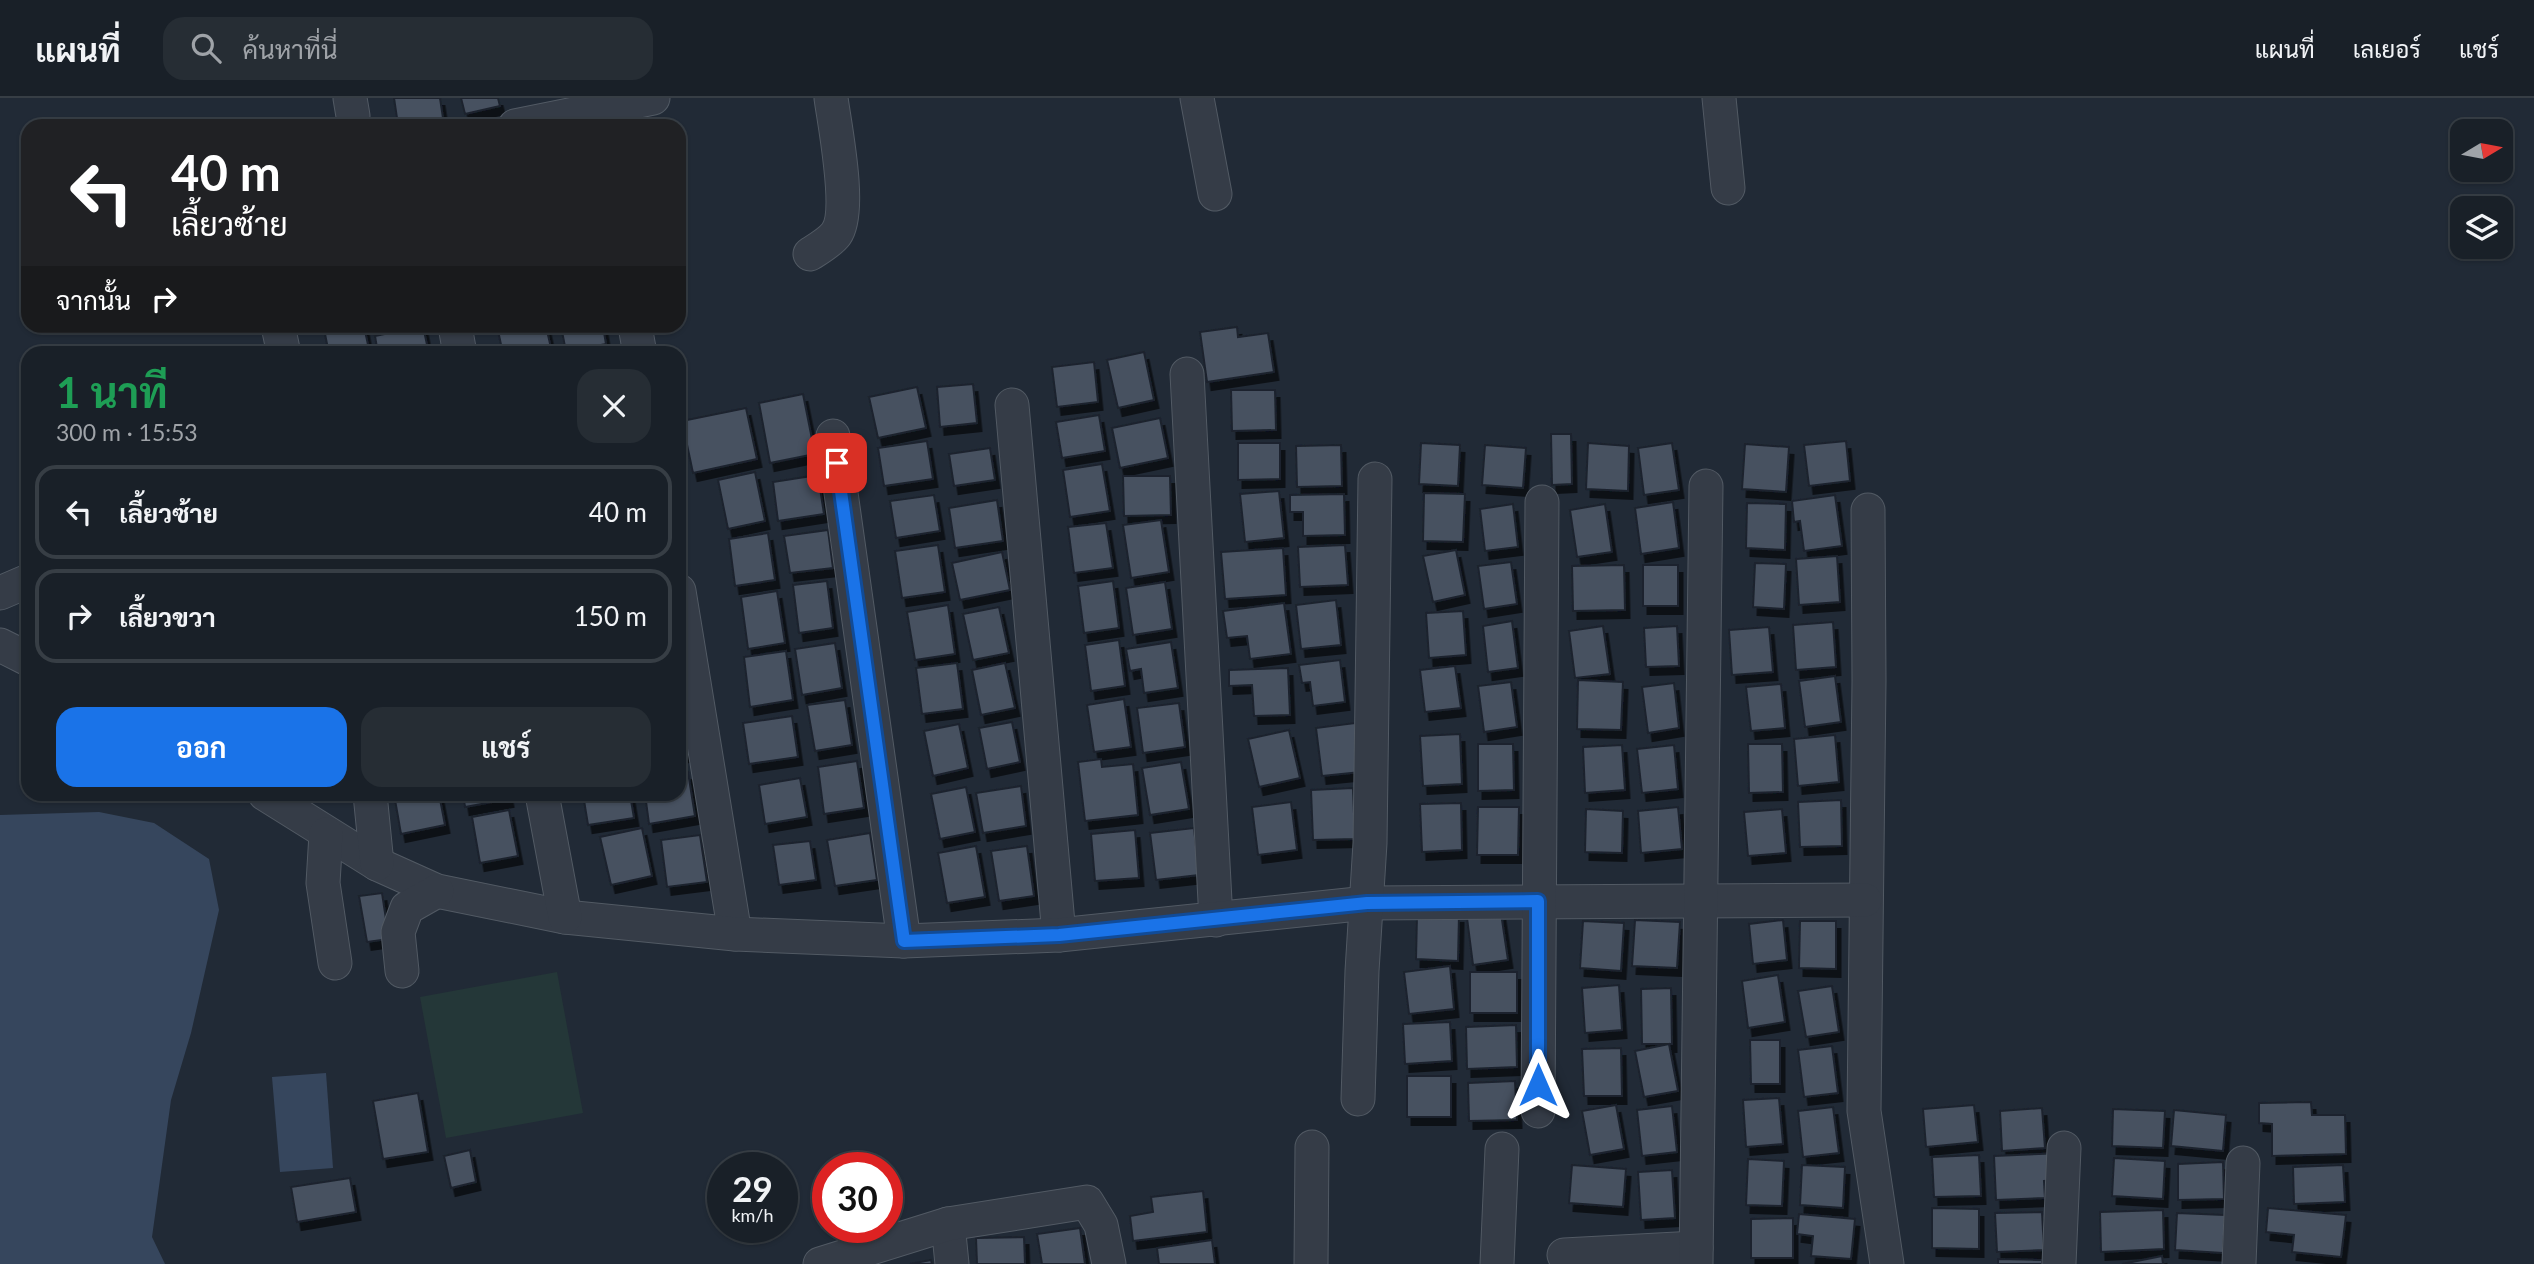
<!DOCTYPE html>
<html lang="th">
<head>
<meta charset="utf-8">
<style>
  body { margin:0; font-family:Lato,Sarabun,sans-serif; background:#262d34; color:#f1f3f6; height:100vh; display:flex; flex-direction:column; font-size:26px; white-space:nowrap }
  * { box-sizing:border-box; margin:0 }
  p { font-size:23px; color:#9fa3a8 }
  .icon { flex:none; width:38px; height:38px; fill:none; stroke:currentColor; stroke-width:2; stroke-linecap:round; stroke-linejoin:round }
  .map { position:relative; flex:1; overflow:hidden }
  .side { position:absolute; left:21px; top:248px; width:665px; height:455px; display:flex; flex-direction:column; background:#192028; border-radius:21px; box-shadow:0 2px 5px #0004,0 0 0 2px #373e45 }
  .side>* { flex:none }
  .banner { position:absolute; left:21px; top:21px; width:665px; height:214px; border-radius:21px; box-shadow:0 2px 5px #0004,0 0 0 2px #373e45; background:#202124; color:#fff; overflow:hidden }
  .needle { width:46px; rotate:80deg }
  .controls { position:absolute; left:2450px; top:21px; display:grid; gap:14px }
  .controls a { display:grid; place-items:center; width:63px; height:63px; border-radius:14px; background:#192028; box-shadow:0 2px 5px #0004,0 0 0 2px #373e45; font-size:35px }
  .speed { position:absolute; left:707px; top:1054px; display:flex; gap:14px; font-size:35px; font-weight:700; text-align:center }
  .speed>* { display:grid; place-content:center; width:91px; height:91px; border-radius:50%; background:#192028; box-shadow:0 2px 5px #0004,0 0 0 2px #373e45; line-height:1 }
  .speed small { font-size:18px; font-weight:400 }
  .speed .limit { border:10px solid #d22; background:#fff; color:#111 }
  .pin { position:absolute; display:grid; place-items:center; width:60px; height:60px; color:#fff; margin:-30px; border-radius:14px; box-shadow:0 4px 10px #0006 }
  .me { position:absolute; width:77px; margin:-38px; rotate:0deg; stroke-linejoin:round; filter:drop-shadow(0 0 5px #0008) }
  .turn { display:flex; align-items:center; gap:24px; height:147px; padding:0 35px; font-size:32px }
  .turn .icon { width:91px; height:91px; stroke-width:2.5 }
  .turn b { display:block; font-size:49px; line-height:60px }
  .then { display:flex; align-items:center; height:66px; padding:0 35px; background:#0003; gap:14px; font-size:26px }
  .round { display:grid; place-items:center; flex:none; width:74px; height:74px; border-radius:21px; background:#262d34 }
  .summary { display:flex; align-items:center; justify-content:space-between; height:119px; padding:0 35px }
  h1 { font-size:42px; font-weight:700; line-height:52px; color:#1e9e55 }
  .button { display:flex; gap:14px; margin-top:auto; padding:14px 35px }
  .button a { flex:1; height:80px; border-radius:21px; background:#1a73e8; color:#fff; font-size:28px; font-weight:700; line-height:80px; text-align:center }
  .button a+a { background:#262d34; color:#f1f3f6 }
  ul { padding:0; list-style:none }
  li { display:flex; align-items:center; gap:21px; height:94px; margin:0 14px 10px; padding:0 21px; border:4px solid #373e45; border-radius:21px }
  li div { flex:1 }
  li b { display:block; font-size:26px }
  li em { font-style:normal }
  header { display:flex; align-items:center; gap:42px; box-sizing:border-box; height:98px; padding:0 35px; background:#192028; border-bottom:2px solid #373e45 }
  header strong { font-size:33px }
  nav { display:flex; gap:38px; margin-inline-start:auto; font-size:24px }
  .search { width:490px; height:63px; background:#262d34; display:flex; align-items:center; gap:18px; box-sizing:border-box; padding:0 24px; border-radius:21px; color:#9fa3a8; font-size:26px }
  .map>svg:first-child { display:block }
  .green { fill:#243738 }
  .water { fill:#36465d }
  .building { fill:#475160; stroke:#1c232d; stroke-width:2; filter:url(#shadow) }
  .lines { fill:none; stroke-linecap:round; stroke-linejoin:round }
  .street-casing { stroke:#525a64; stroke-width:35 }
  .street { stroke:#353c47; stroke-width:33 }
  .route-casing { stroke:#114b97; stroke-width:18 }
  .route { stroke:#1a73e8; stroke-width:12 }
</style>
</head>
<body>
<header>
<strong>แผนที่</strong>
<div class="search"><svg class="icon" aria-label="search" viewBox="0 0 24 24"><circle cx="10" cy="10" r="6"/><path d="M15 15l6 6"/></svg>ค้นหาที่นี่</div>
<nav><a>แผนที่</a><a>เลเยอร์</a><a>แชร์</a></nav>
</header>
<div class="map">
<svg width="2534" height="1166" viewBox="0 0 2534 1166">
  <defs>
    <filter id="shadow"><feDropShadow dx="4.5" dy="8" stdDeviation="0" flood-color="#0009"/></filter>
  </defs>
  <rect width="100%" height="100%" fill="#212a36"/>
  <polygon class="green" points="557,874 583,1015 446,1040 420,899"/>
  <g class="water">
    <polygon points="99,714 154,725 209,761 219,812 191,935 171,1002 152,1139 165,1166 0,1166 0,717"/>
    <polygon points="326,975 333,1070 280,1074 272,979"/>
  </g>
  <g class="building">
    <polygon points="394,0 440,0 443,20 398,27"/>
    <polygon points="461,0 498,0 500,8 465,16"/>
    <polygon points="28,148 28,172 24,149"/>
    <polygon points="364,228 370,256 329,256 325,236"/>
    <polygon points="423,228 429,256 378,256 375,238"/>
    <polygon points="497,228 546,228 551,250 525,256 503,256"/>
    <polygon points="561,228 603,228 606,246 566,254"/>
    <polygon points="1237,229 1238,239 1268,235 1274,274 1207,284 1200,234"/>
    <polygon points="1144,254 1154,302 1118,310 1107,262"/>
    <polygon points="1094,264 1098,304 1057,309 1052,269"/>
    <polygon points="973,286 977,325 940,329 937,289"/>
    <polygon points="917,289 926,330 878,340 869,299"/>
    <polygon points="1231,292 1275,292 1276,332 1232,333"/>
    <polygon points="803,296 815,356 770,365 759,305"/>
    <polygon points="746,310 757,361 693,375 682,323"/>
    <polygon points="1099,317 1105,353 1062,360 1056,324"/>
    <polygon points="1160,320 1168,360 1120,370 1112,330"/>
    <polygon points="1551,336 1571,336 1572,386 1552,387"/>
    <polygon points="927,343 933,381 884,388 878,350"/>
    <polygon points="1846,343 1850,383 1809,388 1804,347"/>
    <polygon points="1238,345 1280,345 1280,381 1238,382"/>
    <polygon points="1421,345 1460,347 1458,388 1419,386"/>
    <polygon points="1588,345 1629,348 1628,393 1586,391"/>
    <polygon points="1672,345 1679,392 1644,397 1638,350"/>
    <polygon points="1745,346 1789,349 1786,394 1742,391"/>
    <polygon points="1341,347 1342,388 1297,389 1296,348"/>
    <polygon points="1485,347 1526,350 1523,390 1482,387"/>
    <polygon points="990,350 995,382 954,388 949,356"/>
    <polygon points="1102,366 1110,413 1070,419 1063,372"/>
    <polygon points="755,374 765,423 728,431 718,382"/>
    <polygon points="818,377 824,416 778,423 773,384"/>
    <polygon points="1123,378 1170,378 1171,417 1124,418"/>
    <polygon points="1279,393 1284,440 1245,444 1240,396"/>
    <polygon points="1424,395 1465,396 1463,444 1423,443"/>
    <polygon points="1344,396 1345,437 1303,438 1303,414 1290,414 1290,397"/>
    <polygon points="934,397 940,433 896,440 890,403"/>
    <polygon points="1835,397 1842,448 1804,453 1800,423 1794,424 1792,403"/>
    <polygon points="997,402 1003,443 955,450 949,410"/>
    <polygon points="1673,404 1679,450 1641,456 1635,410"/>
    <polygon points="1747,405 1786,406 1785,452 1746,450"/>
    <polygon points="1513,406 1518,449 1485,453 1480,411"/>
    <polygon points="1605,406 1612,454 1577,459 1570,412"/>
    <polygon points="1161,422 1169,474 1131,480 1123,427"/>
    <polygon points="1106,425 1113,470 1074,475 1068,429"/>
    <polygon points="828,432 833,470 790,475 784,438"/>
    <polygon points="768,435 775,482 735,488 729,441"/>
    <polygon points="938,447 945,494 902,500 895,453"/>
    <polygon points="1345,447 1348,487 1300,489 1298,449"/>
    <polygon points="1283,450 1286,497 1225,501 1221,454"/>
    <polygon points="1456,452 1465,497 1433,504 1423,458"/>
    <polygon points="1002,454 1010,492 960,502 952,465"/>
    <polygon points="1837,458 1840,504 1799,507 1796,461"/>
    <polygon points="1511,464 1517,506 1484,511 1478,468"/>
    <polygon points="1755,465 1786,466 1784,511 1753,509"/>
    <polygon points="1624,467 1625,512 1573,513 1572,468"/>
    <rect x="1643" y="467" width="35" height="41"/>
    <polygon points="827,483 833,530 799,535 793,487"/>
    <polygon points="1113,483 1119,530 1084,535 1078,488"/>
    <polygon points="1165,484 1172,531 1133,537 1126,490"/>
    <polygon points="777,493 785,545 748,551 741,499"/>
    <polygon points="1336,502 1341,547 1301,551 1296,507"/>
    <polygon points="1284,505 1291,556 1250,561 1247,538 1227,540 1223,513"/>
    <polygon points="948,507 955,556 915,562 907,514"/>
    <polygon points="999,509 1009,555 973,562 963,516"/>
    <polygon points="1463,513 1466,557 1429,560 1426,515"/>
    <polygon points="1512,523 1518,570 1488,574 1483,528"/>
    <polygon points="1833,524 1836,569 1796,572 1793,527"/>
    <polygon points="1603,528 1610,576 1575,580 1569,533"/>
    <polygon points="1677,528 1679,568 1646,569 1644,530"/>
    <polygon points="1769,529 1773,574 1732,577 1729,532"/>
    <polygon points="1119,542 1125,588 1091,593 1085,547"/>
    <polygon points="1171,544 1178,590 1144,595 1141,571 1130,573 1126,551"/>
    <polygon points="835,545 842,590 802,597 795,551"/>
    <polygon points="786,553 793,602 750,609 744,559"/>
    <polygon points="1340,562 1345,604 1313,608 1310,584 1302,585 1299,567"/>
    <polygon points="957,565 963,611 922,616 916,570"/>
    <polygon points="1005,565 1015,610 981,617 972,572"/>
    <polygon points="1455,568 1461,610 1425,614 1420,572"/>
    <polygon points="1288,570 1290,617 1254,618 1252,587 1229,588 1229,572"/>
    <polygon points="1835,578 1841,624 1805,629 1799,583"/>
    <polygon points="1578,582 1623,584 1621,632 1577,631"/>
    <polygon points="1511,584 1517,629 1484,634 1478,588"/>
    <polygon points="1674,585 1679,630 1648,635 1642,589"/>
    <polygon points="1781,586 1785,630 1751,633 1746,589"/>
    <polygon points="1124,601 1131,649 1094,654 1087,607"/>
    <polygon points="845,602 852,647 815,653 807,607"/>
    <polygon points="1179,605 1185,649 1143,655 1137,610"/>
    <polygon points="679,615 686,656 679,657"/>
    <polygon points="792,618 798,659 749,666 743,625"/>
    <polygon points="1012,624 1020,664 987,671 979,630"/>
    <polygon points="1355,625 1361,674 1322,678 1316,630"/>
    <polygon points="959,626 968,670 933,678 924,633"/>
    <polygon points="1289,632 1300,680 1259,689 1248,641"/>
    <polygon points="1460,636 1462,686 1423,688 1420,638"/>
    <polygon points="1835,637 1839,684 1798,688 1794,641"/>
    <polygon points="1478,646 1513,646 1514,692 1478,693"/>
    <polygon points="1748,646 1782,646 1783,694 1749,695"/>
    <polygon points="1622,647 1625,692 1585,695 1583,649"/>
    <polygon points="1674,647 1678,691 1642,695 1637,651"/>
    <polygon points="1101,661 1102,669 1133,666 1138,717 1085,723 1078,664"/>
    <polygon points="857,663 864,710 824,716 818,669"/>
    <polygon points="1181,664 1189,711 1150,717 1142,670"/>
    <polygon points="688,674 695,718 649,726 645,696 679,696 679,676"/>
    <polygon points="800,680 807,719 765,726 759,687"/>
    <polygon points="1021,688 1026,728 983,735 976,695"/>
    <polygon points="966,689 975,734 940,741 931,696"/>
    <polygon points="1353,690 1355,741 1313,742 1311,692"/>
    <polygon points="394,696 439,696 445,727 401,736"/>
    <polygon points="463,696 508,696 509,701 465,709"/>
    <polygon points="583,696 630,696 634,720 588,727"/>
    <polygon points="1841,702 1842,748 1800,749 1798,704"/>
    <polygon points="1291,704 1297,752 1258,757 1252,709"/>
    <polygon points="1461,705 1462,752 1422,754 1420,706"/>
    <polygon points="1478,709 1519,709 1518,757 1477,757"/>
    <polygon points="1678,709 1682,751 1641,755 1638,713"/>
    <polygon points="1586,711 1623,713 1622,755 1585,754"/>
    <polygon points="1782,711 1786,755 1748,758 1744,714"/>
    <polygon points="509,712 518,758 480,765 472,719"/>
    <polygon points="642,730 652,778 611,787 600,739"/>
    <polygon points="1194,730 1199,777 1156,782 1150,735"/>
    <polygon points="1135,732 1139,780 1095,783 1091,736"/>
    <polygon points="870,735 877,782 835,788 827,742"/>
    <polygon points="700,737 707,784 667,789 661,742"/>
    <polygon points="810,743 816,782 779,787 773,747"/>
    <polygon points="976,748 985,799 947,805 938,755"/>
    <polygon points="1027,748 1034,798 999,803 991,753"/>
    <polygon points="382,795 389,841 367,844 359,798"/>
    <polygon points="1501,815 1508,862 1473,867 1467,820"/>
    <polygon points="1417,816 1459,817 1458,863 1416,861"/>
    <polygon points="1635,822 1680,824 1677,870 1632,868"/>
    <polygon points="1783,822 1787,862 1753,866 1749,826"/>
    <polygon points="1583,823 1624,825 1621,873 1580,870"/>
    <polygon points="1800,823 1836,823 1836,871 1799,870"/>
    <polygon points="1450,868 1454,911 1409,916 1404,874"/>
    <rect x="1470" y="874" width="47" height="41"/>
    <polygon points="1778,877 1785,924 1748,930 1742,883"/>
    <polygon points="1619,887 1622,932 1585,935 1582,890"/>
    <polygon points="1832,888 1839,934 1806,939 1798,893"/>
    <polygon points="1671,890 1672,946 1642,946 1641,891"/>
    <polygon points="1450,924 1452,963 1405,966 1403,926"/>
    <polygon points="1516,927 1517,969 1467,971 1466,929"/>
    <polygon points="1750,942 1780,942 1780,986 1751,986"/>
    <polygon points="1669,946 1678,993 1644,999 1635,953"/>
    <polygon points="1832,948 1838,995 1804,999 1798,952"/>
    <polygon points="1621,950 1622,998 1584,998 1582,951"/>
    <rect x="1407" y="978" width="44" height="41"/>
    <polygon points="1515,983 1517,1022 1469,1023 1468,985"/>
    <polygon points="418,995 428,1054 383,1061 373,1003"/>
    <polygon points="1779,1000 1783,1046 1746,1049 1743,1002"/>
    <polygon points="2311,1004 2312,1017 2345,1017 2346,1056 2272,1058 2272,1026 2259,1025 2259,1005"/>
    <polygon points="1616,1007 1624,1051 1590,1057 1582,1013"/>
    <polygon points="1974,1007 1978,1044 1926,1049 1923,1011"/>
    <polygon points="1672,1008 1677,1054 1642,1058 1637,1012"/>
    <polygon points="1833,1009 1839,1055 1803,1059 1798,1013"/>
    <polygon points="2042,1010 2045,1050 2002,1053 2000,1013"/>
    <polygon points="2113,1011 2165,1013 2163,1050 2112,1048"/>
    <polygon points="2174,1012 2226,1017 2223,1053 2171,1048"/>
    <polygon points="470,1052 476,1084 451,1090 444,1058"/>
    <polygon points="2063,1055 2064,1082 2044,1083 2045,1100 1996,1102 1994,1058"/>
    <polygon points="1979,1057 1981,1098 1934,1099 1932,1059"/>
    <polygon points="2114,1060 2165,1063 2163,1101 2112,1098"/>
    <polygon points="1748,1061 1784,1063 1782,1108 1746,1107"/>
    <polygon points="2223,1064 2224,1101 2178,1102 2178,1066"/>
    <polygon points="1572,1067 1626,1071 1623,1109 1569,1105"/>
    <polygon points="1802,1067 1845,1069 1843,1110 1800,1107"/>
    <polygon points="2343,1067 2345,1104 2294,1106 2293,1069"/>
    <polygon points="1672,1072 1675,1120 1641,1122 1638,1074"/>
    <polygon points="350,1080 356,1114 297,1124 291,1089"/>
    <polygon points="1203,1093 1207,1134 1133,1143 1130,1118 1153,1114 1151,1099"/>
    <polygon points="1932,1110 1979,1111 1979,1151 1932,1150"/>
    <polygon points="2268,1110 2346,1117 2341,1159 2292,1154 2294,1137 2266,1134"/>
    <polygon points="2163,1112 2164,1151 2101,1154 2100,1114"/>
    <polygon points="2042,1114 2044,1152 1997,1154 1995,1115"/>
    <polygon points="2177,1115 2225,1117 2223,1155 2175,1152"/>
    <polygon points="1799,1116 1855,1121 1851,1161 1811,1158 1813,1138 1797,1136"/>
    <polygon points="1793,1120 1793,1160 1751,1160 1751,1121"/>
    <polygon points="1080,1130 1085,1166 1042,1166 1037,1136"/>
    <polygon points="1024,1139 1025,1166 977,1166 976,1140"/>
    <polygon points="1212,1142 1215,1166 1159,1166 1157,1150"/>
    <polygon points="2162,1158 2163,1166 2122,1166"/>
    <polygon points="1998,1161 2042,1162 2042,1166 1998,1166"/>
    <polygon points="931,1162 932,1166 910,1166"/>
  </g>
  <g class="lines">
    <defs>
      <g id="street">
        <polyline points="350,0 353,18"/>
        <polyline points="1197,0 1215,96"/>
        <polyline points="1719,0 1728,90"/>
        <polyline points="515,28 653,0"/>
        <path d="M810,156c8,-5 20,-12 26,-20 16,-22 -1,-107 -5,-136"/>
        <polyline points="278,228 284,256"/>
        <polyline points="455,228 460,256"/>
        <polyline points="635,228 640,256"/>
        <polyline points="1187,276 1216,822"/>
        <polyline points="1012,307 1059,837"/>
        <polyline points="833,338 904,843"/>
        <polyline points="1868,412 1869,583 1864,1013 1887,1166"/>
        <polyline points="679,493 735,836"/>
        <polyline points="0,495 28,483"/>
        <polyline points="0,547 28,561"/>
        <polyline points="265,696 377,766 437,793 565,819 735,836 904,843 1059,837 1367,805 1865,802"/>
        <polyline points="370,696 377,766"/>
        <polyline points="542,696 565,819"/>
        <polyline points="326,736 323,785 335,865"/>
        <polyline points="402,873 398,834 407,810 437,793"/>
        <polyline points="1358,1001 1362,873 1370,745 1375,381"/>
        <polyline points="1538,1013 1542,404"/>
        <polyline points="948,1126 952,1166"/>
        <polyline points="1564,1157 1696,1150"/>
        <polyline points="820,1166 948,1126 1087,1104 1101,1127 1109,1166"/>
        <polyline points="1311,1166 1312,1049"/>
        <polyline points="1497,1166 1502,1051"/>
        <polyline points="1696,1166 1706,388"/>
        <polyline points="2059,1166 2064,1050"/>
        <polyline points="2239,1166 2243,1065"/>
      </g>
    </defs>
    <use href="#street" class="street-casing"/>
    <use href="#street" class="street"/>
  </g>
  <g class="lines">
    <defs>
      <polyline id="route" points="837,365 904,843 1059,837 1367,805 1538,803 1538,987"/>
    </defs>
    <use href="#route" class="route-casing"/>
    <use href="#route" class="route"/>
  </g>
</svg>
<div class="controls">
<a><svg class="needle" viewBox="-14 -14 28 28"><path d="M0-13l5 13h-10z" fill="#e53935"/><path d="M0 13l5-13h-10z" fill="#9fa3a8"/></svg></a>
<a><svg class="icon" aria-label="layers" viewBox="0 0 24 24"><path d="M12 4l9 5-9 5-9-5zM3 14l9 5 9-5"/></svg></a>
</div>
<div class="speed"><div>29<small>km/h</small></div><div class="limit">30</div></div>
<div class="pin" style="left:837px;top:365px;background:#d93025"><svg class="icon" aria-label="arrive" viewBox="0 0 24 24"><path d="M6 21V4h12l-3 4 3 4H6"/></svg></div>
<svg class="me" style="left:1538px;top:987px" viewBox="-20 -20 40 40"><path d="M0-17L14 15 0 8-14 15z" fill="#1a73e8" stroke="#fff" stroke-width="4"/></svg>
<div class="banner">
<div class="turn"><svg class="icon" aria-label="left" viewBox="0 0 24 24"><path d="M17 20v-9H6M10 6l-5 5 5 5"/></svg><div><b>40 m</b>เลี้ยวซ้าย</div></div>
<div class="then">จากนั้น<svg class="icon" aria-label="right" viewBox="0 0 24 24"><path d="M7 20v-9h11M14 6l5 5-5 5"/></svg></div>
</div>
<section class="side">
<div class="summary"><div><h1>1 นาที</h1><p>300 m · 15:53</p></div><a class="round"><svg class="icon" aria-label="close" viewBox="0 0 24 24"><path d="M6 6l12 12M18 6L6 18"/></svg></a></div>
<ul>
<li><svg class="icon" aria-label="left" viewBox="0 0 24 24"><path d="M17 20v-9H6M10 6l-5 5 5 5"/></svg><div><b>เลี้ยวซ้าย</b></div><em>40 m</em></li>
<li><svg class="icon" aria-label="right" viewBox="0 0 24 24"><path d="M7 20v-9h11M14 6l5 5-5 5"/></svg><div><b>เลี้ยวขวา</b></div><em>150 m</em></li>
</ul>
<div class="button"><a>ออก</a><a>แชร์</a></div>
</section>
</div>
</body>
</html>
